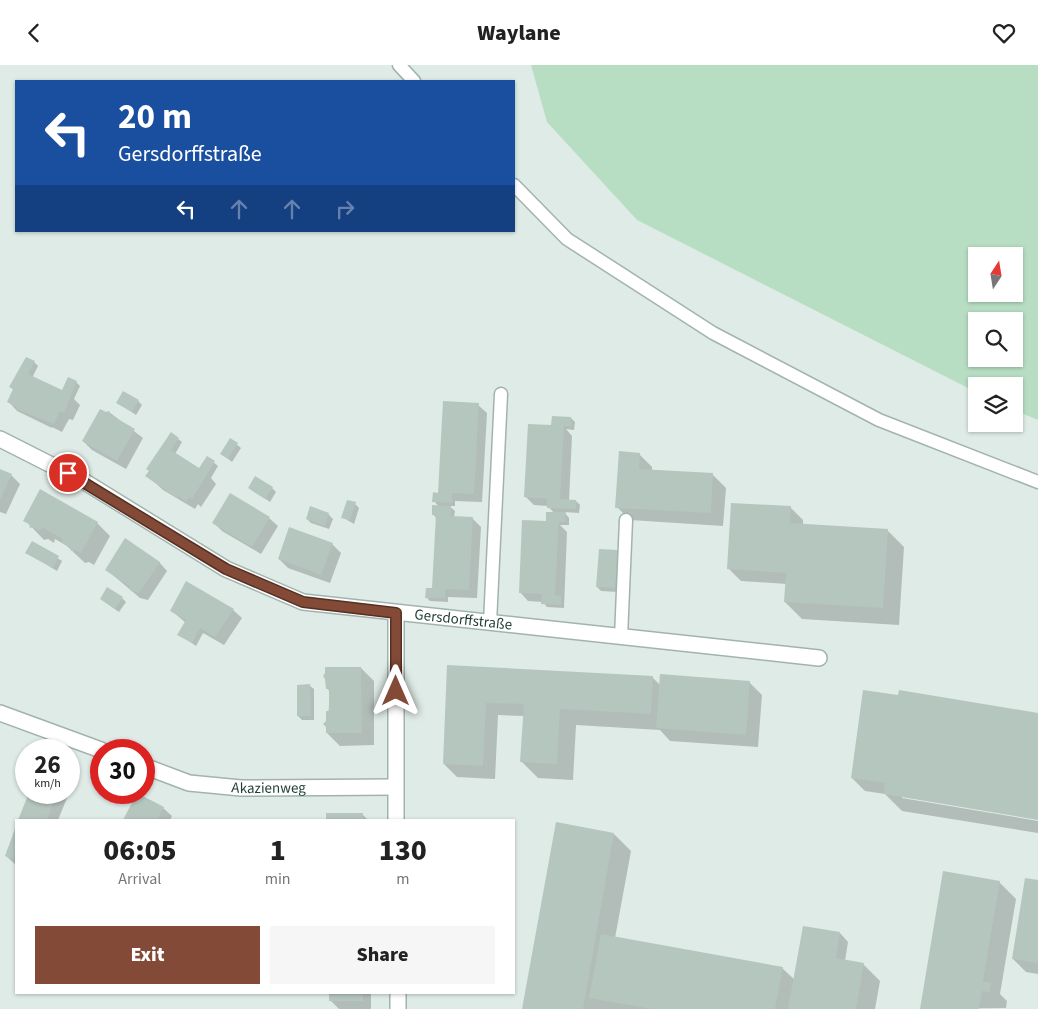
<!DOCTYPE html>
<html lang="en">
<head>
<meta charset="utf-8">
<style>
  body { margin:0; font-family:"Source Sans 3",sans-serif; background:#f6f6f6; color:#222; height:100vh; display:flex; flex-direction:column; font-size:19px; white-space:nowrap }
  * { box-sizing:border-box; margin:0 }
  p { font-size:16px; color:#767676 }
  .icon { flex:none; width:28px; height:28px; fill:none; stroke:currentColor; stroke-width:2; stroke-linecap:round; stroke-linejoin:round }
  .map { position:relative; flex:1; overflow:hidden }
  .sheet { position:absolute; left:15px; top:754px; width:500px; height:175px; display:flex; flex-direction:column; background:#fff; border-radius:0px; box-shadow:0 1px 4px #0004 }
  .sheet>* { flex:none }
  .banner { position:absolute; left:15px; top:15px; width:500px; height:152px; border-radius:0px; box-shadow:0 1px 4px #0004; background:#1a4fa0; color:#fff; overflow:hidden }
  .needle { width:32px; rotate:12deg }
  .tools { position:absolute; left:968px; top:182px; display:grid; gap:10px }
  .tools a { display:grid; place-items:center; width:55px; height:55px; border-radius:0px; background:#fff; box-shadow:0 1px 4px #0004; font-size:25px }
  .speed { position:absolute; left:15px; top:674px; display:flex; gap:10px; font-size:25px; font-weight:700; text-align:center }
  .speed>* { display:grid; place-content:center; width:65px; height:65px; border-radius:50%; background:#fff; box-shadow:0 1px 4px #0004; line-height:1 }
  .speed small { font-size:12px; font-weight:400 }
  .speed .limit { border:8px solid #d22; background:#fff; color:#111 }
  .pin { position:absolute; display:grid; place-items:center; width:42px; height:42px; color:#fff; margin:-21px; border:2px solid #fff; border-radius:50%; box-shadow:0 1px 5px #0007 }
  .me { position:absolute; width:55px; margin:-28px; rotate:0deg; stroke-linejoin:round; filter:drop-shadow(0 0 4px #0008) }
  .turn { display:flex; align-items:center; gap:18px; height:105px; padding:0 20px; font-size:22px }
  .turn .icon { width:65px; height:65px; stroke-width:2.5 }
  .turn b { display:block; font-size:35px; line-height:42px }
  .lanes { display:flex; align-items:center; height:48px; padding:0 20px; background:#0003; justify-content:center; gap:25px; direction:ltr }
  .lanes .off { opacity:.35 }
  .eta { display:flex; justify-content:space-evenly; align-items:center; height:85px; text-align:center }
  .eta b { font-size:30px; font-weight:800; line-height:35px }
  .action { display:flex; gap:10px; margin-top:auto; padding:10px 20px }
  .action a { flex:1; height:58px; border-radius:0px; background:#834a37; color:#fff; font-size:20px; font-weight:800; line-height:58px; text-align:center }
  .action a+a { background:#f6f6f6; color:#222 }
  header { display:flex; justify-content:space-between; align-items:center; height:65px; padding:0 20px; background:#fff; font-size:22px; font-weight:800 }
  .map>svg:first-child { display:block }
  .green { fill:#b7dec2; fill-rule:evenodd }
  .shadow { fill:#0003 }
  .building { fill:#b5c6bf }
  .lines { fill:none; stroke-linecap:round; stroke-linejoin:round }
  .lane-casing { stroke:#a2b3ad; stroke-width:15 }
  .street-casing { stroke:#a2b3ad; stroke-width:18 }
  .lane { stroke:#fff; stroke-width:12 }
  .street { stroke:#fff; stroke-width:15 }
  .route-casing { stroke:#553024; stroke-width:12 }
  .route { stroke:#834a37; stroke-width:9 }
  .labels { text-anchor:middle; stroke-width:4.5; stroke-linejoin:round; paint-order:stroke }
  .street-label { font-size:15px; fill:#1f3c35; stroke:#f0f8f4 }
</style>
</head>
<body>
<header><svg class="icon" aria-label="back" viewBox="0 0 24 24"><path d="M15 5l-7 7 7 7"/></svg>Waylane<svg class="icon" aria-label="heart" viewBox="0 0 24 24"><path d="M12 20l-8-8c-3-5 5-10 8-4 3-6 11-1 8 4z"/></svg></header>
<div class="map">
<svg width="1038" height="944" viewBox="0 0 1038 944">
  <rect width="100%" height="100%" fill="#dfebe6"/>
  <path class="green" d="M531,0h507v355l-24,-10v-24h-38v6l-339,-172 -90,-98zM976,191h38v38h-38zM976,256h38v38h-38z"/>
  <g class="shadow">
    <polygon points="34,297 38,301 32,313 67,329 76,317 80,321 74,334 80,340 73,355 69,354 62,367 52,362 52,363 17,346 9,337 14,325 11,322"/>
    <polygon points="138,336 142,340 136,350 118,338"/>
    <polygon points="478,340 487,348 482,437 455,436 455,441 449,441 455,446 454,452 472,453 481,462 477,533 448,532 448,537 430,536 426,532 436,525 437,454 433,449 439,442 434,436"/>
    <polygon points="109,347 143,373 126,404 92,385 83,376 105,348"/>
    <polygon points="571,353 575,357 574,365 566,364 572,371 569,436 576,436 580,440 579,448 564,447 569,453 569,460 560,460 567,467 564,543 547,542 543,537 528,536 520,527 554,448 548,441 534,440 525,431 555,362"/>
    <polygon points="178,374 182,377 175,389 205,407 207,392 218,401 211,413 216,419 201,442 198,439 195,444 163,425 147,410"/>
    <polygon points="231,375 241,383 232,397 222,389"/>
    <polygon points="639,389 652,402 652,406 713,410 726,423 723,461 630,455 617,442"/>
    <polygon points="0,405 11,410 20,419 6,449 0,447"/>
    <polygon points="250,423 272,423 276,427 270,437"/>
    <polygon points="355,439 359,443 354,459 342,452"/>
    <polygon points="790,442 803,455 803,460 887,465 904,482 899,560 802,554 785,537 787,519 741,516 728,503"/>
    <polygon points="311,443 329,450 333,454 329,464 311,458 307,454"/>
    <polygon points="269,453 278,461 261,489 222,466 214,458"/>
    <polygon points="25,455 97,458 110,471 94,500 89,497 85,498 67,481 55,474 54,478 48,474 44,475"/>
    <polygon points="32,477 62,496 57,506 27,488"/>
    <polygon points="332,479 341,488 330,518 288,503 279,494"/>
    <polygon points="617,486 621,490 619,527 601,526 597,522"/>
    <polygon points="159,497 167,506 148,535 140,533 107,505"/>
    <polygon points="122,533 126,537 119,547 105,537"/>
    <polygon points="233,545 242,553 224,580 203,568 196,581 179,569 186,558 172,546"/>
    <polygon points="448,601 652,612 660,620 749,617 762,630 758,682 670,676 660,665 576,660 573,715 538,713 521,696 524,651 498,650 495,714 457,712 444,699"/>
    <polygon points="361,603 374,616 374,680 340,681 327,668 330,627 327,623 327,613"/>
    <polygon points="310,621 314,624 314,655 302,655 298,651"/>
    <polygon points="1038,649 1038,754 902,731 902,733 1038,756 1038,768 902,746 885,729 865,726 852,713"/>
    <polygon points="69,701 76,708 69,727"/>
    <polygon points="30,728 69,728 58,755 20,755"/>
    <polygon points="163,743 172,751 170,755 124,755"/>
    <polygon points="362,749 368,755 328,755"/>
    <polygon points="16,764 16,800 6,791"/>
    <polygon points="614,769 631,786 615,873 782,903 795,915 840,868 848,877 845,896 863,899 880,916 875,944 523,944"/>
    <polygon points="1038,816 1038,909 1026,907 1013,894"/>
    <polygon points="999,817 1016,834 1000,929 1007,936 1006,943 921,944"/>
    <polygon points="330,928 371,928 371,944 339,944 330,935"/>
  </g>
  <g class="building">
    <polygon points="26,292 35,296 28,309 62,325 68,312 77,316 64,348 60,346 54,359 16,344 17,342 7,337 13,324 9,322"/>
    <polygon points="123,326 139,335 132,347 116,338"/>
    <polygon points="443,336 479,338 474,429 452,428 452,438 432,437 433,427 438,428"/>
    <polygon points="100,344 106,347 109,346 111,350 135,364 117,396 82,376"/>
    <polygon points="552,351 571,352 571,361 564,361 560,434 576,435 576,444 547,443 547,434 524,432 528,359 551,360"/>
    <polygon points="171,367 179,373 171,385 199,403 207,391 215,396 192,434 189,432 186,437 178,431 177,433 145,411 149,406 146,404"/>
    <polygon points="230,373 238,378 228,394 220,389"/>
    <polygon points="619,386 640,388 639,404 713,408 711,448 615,443"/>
    <polygon points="0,404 12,409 0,435"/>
    <polygon points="255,411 273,422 265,434 248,423"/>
    <polygon points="40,424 98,457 81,488 75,485 71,486 70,482 61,477 63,474 42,462 40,466 34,462 30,463 29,459 23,456"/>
    <polygon points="230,428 270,452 252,482 212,458"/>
    <polygon points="347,435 356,437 350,455 341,453"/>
    <polygon points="731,438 791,441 790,458 888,464 883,543 784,537 786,508 727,504"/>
    <polygon points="432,440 451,441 451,451 473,452 469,525 445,524 445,533 425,533 426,523 432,523 436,450 432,450"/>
    <polygon points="310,441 329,448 325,461 306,454"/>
    <polygon points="546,447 566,447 565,457 559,457 558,475 555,530 561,531 561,540 541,539 542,529 519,528 522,455 546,456"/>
    <polygon points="289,462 333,478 321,510 278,494"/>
    <polygon points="125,473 160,497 139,528 130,525 129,521 105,505"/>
    <polygon points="32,476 59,491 53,503 25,488"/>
    <polygon points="599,484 618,485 615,523 596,522"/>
    <polygon points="186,516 234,544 215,572 200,563 192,578 177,570 186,555 170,546"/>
    <polygon points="107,522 123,532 115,544 100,534"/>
    <polygon points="447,600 653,611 651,649 560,644 557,699 520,697 524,639 486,638 483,701 443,699"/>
    <polygon points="325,602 361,602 362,668 326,668 326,662 323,659 326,656 326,646 329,646 329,624 326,624 325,614 323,611 325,608"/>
    <polygon points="660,609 750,616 746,670 656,663"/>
    <polygon points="310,619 311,651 297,651 297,620"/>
    <polygon points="863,625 898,630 899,625 1038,648 1038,755 884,729 885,718 851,713"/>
    <polygon points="29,728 57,728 47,755 18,755"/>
    <polygon points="137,728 164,742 157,755 123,755"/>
    <rect x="326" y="748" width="37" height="7"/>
    <polygon points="556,757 614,768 583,944 522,944"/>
    <polygon points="16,761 16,795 5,791"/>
    <polygon points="943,806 1000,816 983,916 991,918 989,927 982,926 979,944 920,944"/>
    <polygon points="1025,813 1038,815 1038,898 1012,894"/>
    <polygon points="803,861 840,867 836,893 864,898 856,944 788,944"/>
    <polygon points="601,869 783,902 775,944 651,944 589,933"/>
    <rect x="329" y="928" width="34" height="8"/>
  </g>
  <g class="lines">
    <defs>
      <g id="lane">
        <polyline points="399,0 414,16"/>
        <polyline points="514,120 567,174 713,268 879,355 1038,417"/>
        <polyline points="490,558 501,329"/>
        <polyline points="621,572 626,455"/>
      </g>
      <g id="street">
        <path id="s1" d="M0,374l85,43 141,87 77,33 516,56"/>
        <polyline points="0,648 101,685"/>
        <path id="s2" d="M144,701l45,17 52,5 154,-1"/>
        <polyline points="396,755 396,548"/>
        <polyline points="398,928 398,944"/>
      </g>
    </defs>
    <use href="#lane" class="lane-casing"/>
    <use href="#street" class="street-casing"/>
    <use href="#lane" class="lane"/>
    <use href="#street" class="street"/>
  </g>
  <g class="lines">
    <defs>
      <polyline id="route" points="68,408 226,504 303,537 396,548 396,626"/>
    </defs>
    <use href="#route" class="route-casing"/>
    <use href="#route" class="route"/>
  </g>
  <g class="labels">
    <g class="street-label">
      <text dy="5" stroke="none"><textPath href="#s1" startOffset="506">Gersdorffstraße</textPath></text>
      <text dy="5" stroke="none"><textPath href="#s2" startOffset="128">Akazienweg</textPath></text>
    </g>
  </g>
</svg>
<div class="tools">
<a><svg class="needle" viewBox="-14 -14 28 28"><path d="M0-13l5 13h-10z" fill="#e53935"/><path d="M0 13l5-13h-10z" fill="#767676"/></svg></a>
<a><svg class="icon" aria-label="search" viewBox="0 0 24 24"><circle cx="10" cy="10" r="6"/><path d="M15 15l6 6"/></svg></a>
<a><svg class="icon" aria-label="layers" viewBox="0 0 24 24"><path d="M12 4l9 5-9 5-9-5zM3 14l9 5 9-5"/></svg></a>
</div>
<div class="speed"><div>26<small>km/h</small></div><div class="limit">30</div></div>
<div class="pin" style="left:68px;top:408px;background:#d93025"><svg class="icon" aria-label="arrive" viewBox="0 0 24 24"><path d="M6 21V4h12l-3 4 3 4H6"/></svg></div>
<svg class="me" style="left:396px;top:626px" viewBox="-20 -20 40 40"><path d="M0-17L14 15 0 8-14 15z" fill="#834a37" stroke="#fff" stroke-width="4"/></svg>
<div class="banner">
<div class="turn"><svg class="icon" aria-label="left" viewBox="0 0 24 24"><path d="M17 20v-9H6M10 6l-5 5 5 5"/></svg><div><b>20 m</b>Gersdorffstraße</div></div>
<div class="lanes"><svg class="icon" aria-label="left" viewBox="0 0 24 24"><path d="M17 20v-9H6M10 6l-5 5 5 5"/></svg><svg class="icon off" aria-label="ahead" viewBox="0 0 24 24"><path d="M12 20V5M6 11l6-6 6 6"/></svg><svg class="icon off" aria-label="ahead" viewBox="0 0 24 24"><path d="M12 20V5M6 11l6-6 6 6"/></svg><svg class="icon off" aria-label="right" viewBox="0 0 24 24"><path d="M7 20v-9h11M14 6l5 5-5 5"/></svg></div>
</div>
<section class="sheet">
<div class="eta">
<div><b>06:05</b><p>Arrival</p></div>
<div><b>1</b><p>min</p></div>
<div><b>130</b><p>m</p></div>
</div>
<div class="action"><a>Exit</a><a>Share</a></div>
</section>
</div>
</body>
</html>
